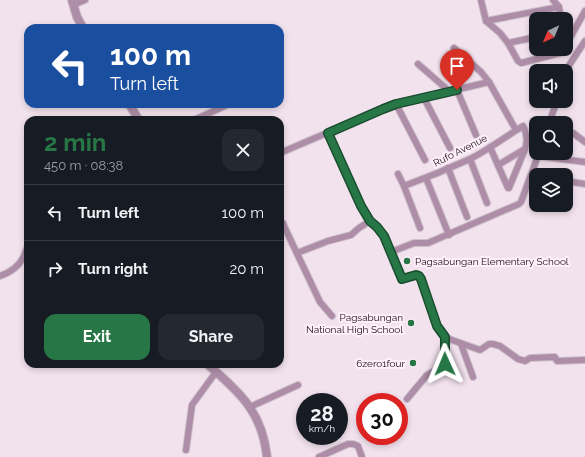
<!DOCTYPE html>
<html lang="en">
<head>
<meta charset="utf-8">
<style>
  body { margin:0; font-family:Raleway,sans-serif; background:#242831; color:#f1f3f6; height:100vh; display:flex; flex-direction:column; font-size:15px; white-space:nowrap }
  * { box-sizing:border-box; margin:0 }
  p { font-size:13px; color:#9ea1a6 }
  .icon { flex:none; width:22px; height:22px; fill:none; stroke:currentColor; stroke-width:2; stroke-linecap:round; stroke-linejoin:round }
  .map { position:relative; flex:1; overflow:hidden }
  .side { position:absolute; left:24px; top:116px; width:260px; height:252px; display:flex; flex-direction:column; background:#171b24; border-radius:12px; box-shadow:0 2px 6px #0003 }
  .side>* { flex:none }
  .banner { position:absolute; left:24px; top:24px; width:260px; height:84px; border-radius:12px; box-shadow:0 2px 6px #0003; background:#1a4fa0; color:#fff; overflow:hidden }
  .needle { width:26px; rotate:223deg }
  .buttons { position:absolute; left:529px; top:12px; display:grid; gap:8px }
  .buttons a { display:grid; place-items:center; width:44px; height:44px; border-radius:8px; background:#171b24; box-shadow:0 2px 6px #0003; font-size:20px }
  .speed { position:absolute; left:296px; top:393px; display:flex; gap:8px; font-size:20px; font-weight:700; text-align:center }
  .speed>* { display:grid; place-content:center; width:52px; height:52px; border-radius:50%; background:#171b24; box-shadow:0 2px 6px #0003; line-height:1 }
  .speed small { font-size:10px; font-weight:400 }
  .speed .limit { border:6px solid #d22; background:#fff; color:#111 }
  .pin { position:absolute; display:grid; place-items:center; width:34px; height:34px; color:#fff; margin:-41px -17px; border-radius:50% 50% 50% 0; rotate:-45deg; box-shadow:0 0 4px #0007 }
  .pin .icon { rotate:45deg }
  .me { position:absolute; width:44px; margin:-22px; rotate:359deg; stroke-linejoin:round; filter:drop-shadow(0 0 3px #0008) }
  .turn { display:flex; align-items:center; gap:14px; height:84px; padding:0 20px; font-size:18px }
  .turn .icon { width:52px; height:52px; stroke-width:2.5 }
  .turn b { display:block; font-size:28px; line-height:34px }
  .round { display:grid; place-items:center; flex:none; width:42px; height:42px; border-radius:12px; background:#242831 }
  .headline { display:flex; align-items:center; justify-content:space-between; height:68px; padding:0 20px }
  h1 { font-size:24px; font-weight:700; line-height:30px; color:#277646 }
  .primary-button { display:flex; gap:8px; margin-top:auto; padding:8px 20px }
  .primary-button a { flex:1; height:46px; border-radius:12px; background:#277646; color:#fff; font-size:16px; font-weight:700; line-height:46px; text-align:center }
  .primary-button a+a { background:#242831; color:#f1f3f6 }
  ul { padding:0; list-style:none }
  li { display:flex; align-items:center; gap:12px; height:56px; padding:0 20px; border-top:1px solid #363941 }
  li div { flex:1 }
  li b { display:block; font-size:15px }
  li em { font-style:normal }
  .map>svg:first-child { display:block }
  .lines { fill:none; stroke-linecap:round; stroke-linejoin:round }
  .minor-casing { stroke:#cfc1cb; stroke-width:8 }
  .tertiary-casing { stroke:#cfc1cb; stroke-width:10 }
  .minor { stroke:#ad8da7; stroke-width:6 }
  .tertiary { stroke:#ad8da7; stroke-width:8 }
  .route-casing { stroke:#194d2e; stroke-width:10 }
  .route { stroke:#277646; stroke-width:7 }
  .poi-dot { fill:#277646; stroke:#fff0fc; stroke-width:1.5 }
  .labels { text-anchor:middle; stroke-width:4; stroke-linejoin:round; paint-order:stroke }
  .street-label { font-size:10px; fill:#161115; stroke:#fff0fc }
  .poi-label { font-size:10px; fill:#161115; stroke:#fff0fc; text-anchor:end }
</style>
</head>
<body>
<div class="map">
<svg width="585" height="457" viewBox="0 0 585 457">
  <rect width="100%" height="100%" fill="#f2e2ee"/>
  <g class="lines">
    <defs>
      <g id="minor">
        <polyline points="481,0 486,21 500,33 508,43 518,61 521,63 564,52 565,49"/>
        <polyline points="553,0 559,7 561,19"/>
        <polyline points="73,5 85,0"/>
        <polyline points="486,21 559,7"/>
        <polyline points="508,43 536,37"/>
        <polyline points="566,45 585,11"/>
        <polyline points="454,48 481,72 489,82 516,130"/>
        <polyline points="418,64 449,91"/>
        <polyline points="566,74 568,67 585,41"/>
        <polyline points="457,90 476,135"/>
        <polyline points="424,98 450,148"/>
        <polyline points="396,104 425,160"/>
        <polyline points="194,120 229,104"/>
        <polyline points="549,123 557,101"/>
        <polyline points="566,132 573,133 585,142"/>
        <polyline points="328,133 361,206 370,221 377,227 384,236 402,279 416,275 419,276 421,279 437,326 441,333 445,337 452,340 480,350 489,344 493,344 500,346 518,359 525,361 530,358 555,357 557,361 585,360"/>
        <polyline points="280,153 383,109 396,104 489,82"/>
        <polyline points="538,156 585,162"/>
        <polyline points="470,159 487,203"/>
        <polyline points="498,165 525,149"/>
        <polyline points="448,168 467,217"/>
        <polyline points="398,174 404,186 420,228"/>
        <polyline points="426,178 449,235"/>
        <polyline points="566,181 585,184"/>
        <path d="M404,186c22,-8 44,-17 66,-27 18,-9 35,-22 53,-33 4,8 5,15 2,23l-16,39h-1l-18,-41"/>
        <polyline points="280,223 283,223 284,226 320,302 332,316"/>
        <polyline points="391,252 414,243 428,243 519,204 521,202 539,153"/>
        <polyline points="297,253 328,241 351,235 359,228 370,221"/>
        <path d="M0,276c9,-3 18,-9 23,-18 2,-4 3,-8 5,-12"/>
        <polyline points="461,344 473,377"/>
        <polyline points="407,399 427,375 445,365 445,337"/>
        <polyline points="250,407 298,385"/>
        <polyline points="186,450 192,405 216,372"/>
        <polyline points="319,457 348,444 353,444 358,446 362,457"/>
      </g>
      <g id="tertiary">
        <polyline points="72,0 77,17 83,28"/>
        <polyline points="129,104 139,120"/>
        <path d="M207,364c33,29 55,47 60,93"/>
      </g>
    </defs>
    <use href="#minor" class="minor-casing"/>
    <use href="#tertiary" class="tertiary-casing"/>
    <use href="#minor" class="minor"/>
    <use href="#tertiary" class="tertiary"/>
  </g>
  <g class="lines">
    <defs>
      <polyline id="route" points="445,364 445,337 437,326 421,279 419,276 416,275 402,279 384,236 377,227 370,221 361,206 328,133 383,109 396,104 457,90"/>
    </defs>
    <use href="#route" class="route-casing"/>
    <use href="#route" class="route"/>
  </g>
  <g class="poi-dot">
    <circle cx="407" cy="261" r="4"/>
    <circle cx="411" cy="323" r="4"/>
    <circle cx="413" cy="363" r="4"/>
  </g>
  <g class="labels">
    <g class="street-label">
      <text transform="translate(460 150) rotate(-27)" y="4">Rufo Avenue</text>
    </g>
    <g class="poi-label">
      <text x="415" y="265" text-anchor="start">Pagsabungan Elementary School</text>
      <text x="403" y="321">Pagsabungan<tspan x="403" dy="12">National High School</tspan></text>
      <text x="405" y="367">6zero1four</text>
    </g>
  </g>
</svg>
<div class="buttons">
<a><svg class="needle" viewBox="-14 -14 28 28"><path d="M0-13l5 13h-10z" fill="#e53935"/><path d="M0 13l5-13h-10z" fill="#9ea1a6"/></svg></a>
<a><svg class="icon" aria-label="sound" viewBox="0 0 24 24"><path d="M4 9h4l5-4v14l-5-4H4zM17 9q2 3 0 6"/></svg></a>
<a><svg class="icon" aria-label="search" viewBox="0 0 24 24"><circle cx="10" cy="10" r="6"/><path d="M15 15l6 6"/></svg></a>
<a><svg class="icon" aria-label="layers" viewBox="0 0 24 24"><path d="M12 4l9 5-9 5-9-5zM3 14l9 5 9-5"/></svg></a>
</div>
<div class="speed"><div>28<small>km/h</small></div><div class="limit">30</div></div>
<div class="pin" style="left:457px;top:90px;background:#d93025"><svg class="icon" aria-label="arrive" viewBox="0 0 24 24"><path d="M6 21V4h12l-3 4 3 4H6"/></svg></div>
<svg class="me" style="left:445px;top:364px" viewBox="-20 -20 40 40"><path d="M0-17L14 15 0 8-14 15z" fill="#277646" stroke="#fff" stroke-width="4"/></svg>
<div class="banner">
<div class="turn"><svg class="icon" aria-label="left" viewBox="0 0 24 24"><path d="M17 20v-9H6M10 6l-5 5 5 5"/></svg><div><b>100 m</b>Turn left</div></div>
</div>
<section class="side">
<div class="headline"><div><h1>2 min</h1><p>450 m · 08:38</p></div><a class="round"><svg class="icon" aria-label="close" viewBox="0 0 24 24"><path d="M6 6l12 12M18 6L6 18"/></svg></a></div>
<ul>
<li><svg class="icon" aria-label="left" viewBox="0 0 24 24"><path d="M17 20v-9H6M10 6l-5 5 5 5"/></svg><div><b>Turn left</b></div><em>100 m</em></li>
<li><svg class="icon" aria-label="right" viewBox="0 0 24 24"><path d="M7 20v-9h11M14 6l5 5-5 5"/></svg><div><b>Turn right</b></div><em>20 m</em></li>
</ul>
<div class="primary-button"><a>Exit</a><a>Share</a></div>
</section>
</div>
</body>
</html>
